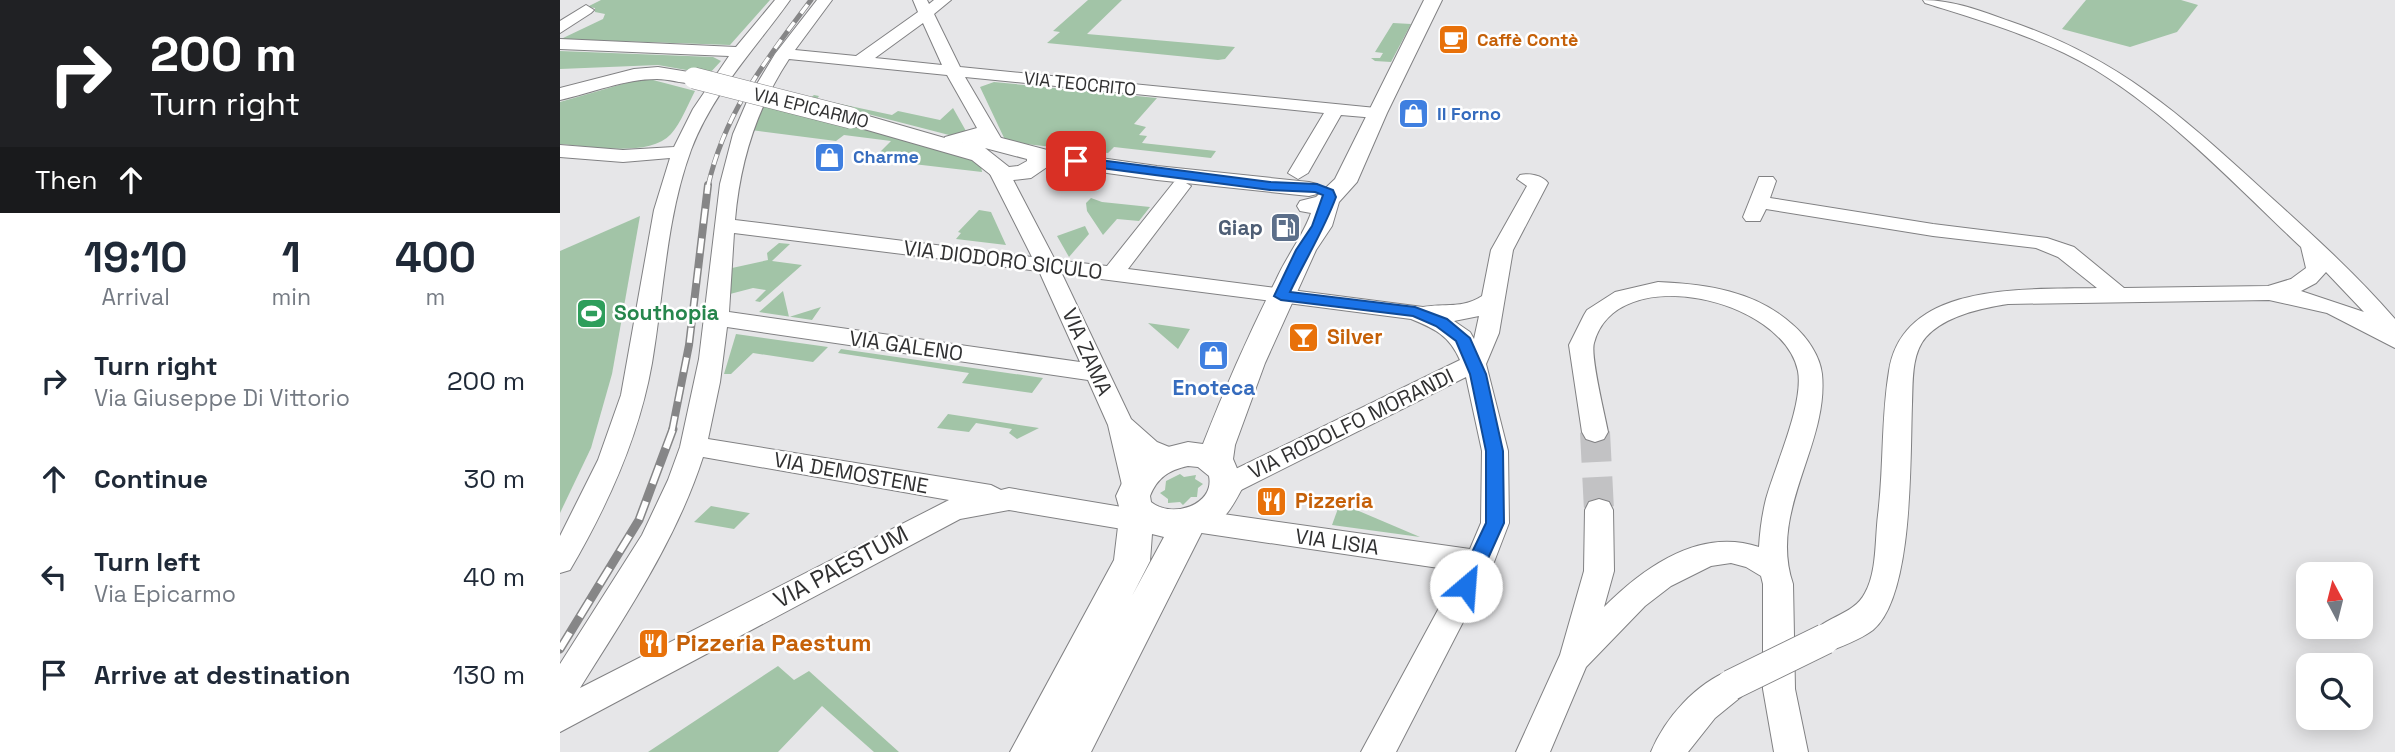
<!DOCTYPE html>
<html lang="en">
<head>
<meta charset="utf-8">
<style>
  body { margin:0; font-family:"Space Grotesk",sans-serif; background:#f6f6f7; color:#1f2937; height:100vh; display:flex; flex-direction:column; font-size:26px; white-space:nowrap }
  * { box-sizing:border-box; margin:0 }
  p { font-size:23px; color:#747a83 }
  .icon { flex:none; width:38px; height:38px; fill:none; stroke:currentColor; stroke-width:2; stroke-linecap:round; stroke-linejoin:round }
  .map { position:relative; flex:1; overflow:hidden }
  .sheet { display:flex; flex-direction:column; background:#fff; width:560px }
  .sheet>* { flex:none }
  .guide { background:#202124; color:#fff; overflow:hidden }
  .needle { width:46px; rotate:353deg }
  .controls { position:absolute; left:1736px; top:562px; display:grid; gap:14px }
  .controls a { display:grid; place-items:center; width:77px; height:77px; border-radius:14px; background:#fff; box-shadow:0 4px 18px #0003; font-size:35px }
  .pin { position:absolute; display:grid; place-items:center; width:60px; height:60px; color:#fff; margin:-30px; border-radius:14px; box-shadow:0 4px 10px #0006 }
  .me { position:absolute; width:77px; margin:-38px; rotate:27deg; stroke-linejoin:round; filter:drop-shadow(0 0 5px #0008) }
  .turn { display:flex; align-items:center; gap:24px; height:147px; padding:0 35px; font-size:32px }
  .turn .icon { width:91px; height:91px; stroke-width:2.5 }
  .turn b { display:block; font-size:49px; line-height:60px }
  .then { display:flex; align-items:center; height:66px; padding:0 35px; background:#0003; gap:14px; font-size:26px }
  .eta { display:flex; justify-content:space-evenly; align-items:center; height:119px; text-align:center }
  .eta b { font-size:42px; font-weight:800; line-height:49px }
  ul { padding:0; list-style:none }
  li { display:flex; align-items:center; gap:21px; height:98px; padding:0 35px }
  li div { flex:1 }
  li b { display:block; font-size:26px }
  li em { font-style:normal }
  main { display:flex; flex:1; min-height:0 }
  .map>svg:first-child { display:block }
  .green { fill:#a2c4a7 }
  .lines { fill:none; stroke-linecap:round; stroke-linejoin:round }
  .minor-tunnel { stroke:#c2c2c4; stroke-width:30; stroke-dasharray:30 15; stroke-linecap:butt }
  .minor-casing { stroke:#818183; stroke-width:2 }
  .major-casing { stroke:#818183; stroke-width:2 }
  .minor { fill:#fff; fill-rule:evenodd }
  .major { fill:#fff; fill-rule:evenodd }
  .rail-far2-casing { stroke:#868687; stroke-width:5 }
  .rail-far1-casing { stroke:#868687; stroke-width:8 }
  .rail-casing { stroke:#868687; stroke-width:9 }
  .rail-far2 { stroke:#fff; stroke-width:3.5; stroke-dasharray:11; stroke-linecap:butt }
  .rail-far1 { stroke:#fff; stroke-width:5; stroke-dasharray:15; stroke-linecap:butt }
  .rail { stroke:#fff; stroke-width:6; stroke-dasharray:19; stroke-linecap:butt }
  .minor-bridge-casing { stroke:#818183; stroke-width:32; stroke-linecap:butt }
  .major-bridge-casing { stroke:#818183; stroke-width:22; stroke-linecap:butt }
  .minor-bridge { stroke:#fff; stroke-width:30 }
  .major-bridge { stroke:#fff; stroke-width:21 }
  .route { fill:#1a73e8; stroke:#114b97; stroke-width:2 }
  .labels { text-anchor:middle; stroke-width:5; stroke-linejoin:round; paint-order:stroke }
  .far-food-label { font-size:18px; font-weight:bold; fill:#c56008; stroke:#fff; text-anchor:start }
  .far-street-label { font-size:18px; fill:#313132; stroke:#fff }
  .far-shop-label { font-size:18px; font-weight:bold; fill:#366cbe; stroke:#fff; text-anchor:start }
  .service-label { font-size:21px; font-weight:bold; fill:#4e5e75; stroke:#fff; text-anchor:end }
  .street-label { font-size:21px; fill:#313132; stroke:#fff }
  .leisure-label { font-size:21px; font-weight:bold; fill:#27864d; stroke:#fff; text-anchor:start }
  .food-label { font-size:21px; font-weight:bold; fill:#c56008; stroke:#fff; text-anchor:start }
  .shop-label { font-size:21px; font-weight:bold; fill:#366cbe; stroke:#fff }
  .near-street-label { font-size:24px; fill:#313132; stroke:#fff }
  .near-food-label { font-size:24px; font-weight:bold; fill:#c56008; stroke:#fff; text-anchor:start }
</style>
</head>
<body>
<main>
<section class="sheet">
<div class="guide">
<div class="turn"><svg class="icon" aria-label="right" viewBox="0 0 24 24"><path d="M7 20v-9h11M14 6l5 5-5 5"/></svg><div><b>200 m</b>Turn right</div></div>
<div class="then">Then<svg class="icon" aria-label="ahead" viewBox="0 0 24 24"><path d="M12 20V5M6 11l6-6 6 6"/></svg></div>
</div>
<div class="eta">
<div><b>19:10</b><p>Arrival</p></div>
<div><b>1</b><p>min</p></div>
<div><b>400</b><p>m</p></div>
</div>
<ul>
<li><svg class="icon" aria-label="right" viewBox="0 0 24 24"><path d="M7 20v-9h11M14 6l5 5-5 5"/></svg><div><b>Turn right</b><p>Via Giuseppe Di Vittorio</p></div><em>200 m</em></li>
<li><svg class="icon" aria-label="ahead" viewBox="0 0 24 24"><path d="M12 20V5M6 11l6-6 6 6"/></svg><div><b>Continue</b></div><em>30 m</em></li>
<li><svg class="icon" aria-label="left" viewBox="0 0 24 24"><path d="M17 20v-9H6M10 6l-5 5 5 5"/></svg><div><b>Turn left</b><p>Via Epicarmo</p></div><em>40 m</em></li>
<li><svg class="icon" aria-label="arrive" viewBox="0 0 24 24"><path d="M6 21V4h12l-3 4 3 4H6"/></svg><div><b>Arrive at destination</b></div><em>130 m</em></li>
</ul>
</section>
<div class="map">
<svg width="1835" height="752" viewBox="0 0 1835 752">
  <rect width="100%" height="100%" fill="#e6e6e8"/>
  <g class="green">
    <polygon points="41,0 210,0 170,45 1,39 43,19 45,14 35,12 35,8 27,7"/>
    <polygon points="528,0 562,0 527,34 675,47 665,59 658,60 487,43 500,32 493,31"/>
    <polygon points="1526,0 1621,0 1638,5 1617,32 1570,47 1502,29"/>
    <polygon points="833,23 851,24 831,62 815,61 811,58 820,58 823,53 815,52"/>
    <polygon points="0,51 153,57 161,61 149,74 98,65 0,69"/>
    <path d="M80,79l13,1 42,11c-7,13 -14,32 -24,43 -22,24 -81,12 -111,10v-42z"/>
    <polygon points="434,82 597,98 574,124 586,127 579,135 587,136 582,143 656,151 651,158 554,147 548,153 446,142 420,87"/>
    <polygon points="206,93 244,103 254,95 259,96 257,99 332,115 338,111 380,120 393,108 406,131 393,136 300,112 284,123 411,160 421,166 422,172 336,162 338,159 316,156 331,141 284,135 276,141 191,130"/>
    <polygon points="531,198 542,202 590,207 579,221 557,219 543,235 527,211 526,203"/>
    <polygon points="419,210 431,212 446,245 396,239 401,233 398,232"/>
    <polygon points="80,216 52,374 31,448 0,513 0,251"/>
    <polygon points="525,226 529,234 509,257 497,236"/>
    <polygon points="219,243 230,244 212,261 242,265 200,302 195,301 206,290 193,288 170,294 172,268 208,260 207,253"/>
    <polygon points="223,291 229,317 261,307 252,320 199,312"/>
    <polygon points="588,323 630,329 618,349"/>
    <polygon points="176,334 268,347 253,362 193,353 171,374 164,374"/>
    <polygon points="281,349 483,378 472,393 402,383 409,373 278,353"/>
    <polygon points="388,414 479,428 457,439 449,433 452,429 416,423 409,432 377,428"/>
    <polygon points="620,474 624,477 636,475 635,479 643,484 638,488 637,497 631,497 623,505 620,502 608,503 608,499 600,493 605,490 606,481"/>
    <polygon points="780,503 860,537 772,525"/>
    <polygon points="151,506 189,513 190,513 174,529 134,522"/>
    <polygon points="218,666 234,680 249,671 339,752 314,752 262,706 218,752 88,752"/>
  </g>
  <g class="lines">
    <polyline class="minor-tunnel" points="1035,432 1039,510"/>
    <defs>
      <g id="minor">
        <path d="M215,0h15c-35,49 -77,92 -99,150 -25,68 -27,142 -39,213 -13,74 -44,142 -82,207l-10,3v-37l38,-76 23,-65 33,-185 16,-52 -47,4 -63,-5v-12l63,5 51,-3 19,-38 36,-53 -169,-7v-10l176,8z"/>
        <path d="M257,0h15l-37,50 61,6 62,-44 -5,-12h14l2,4 5,-4h17l-17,14 26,53 416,41 9,5 -9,5 -35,-3 -33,58 -10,6 -10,-6 36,-60 -359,-36 40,68 -2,4h-14l-8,-13 -29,11 -9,-6 2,-4 32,-9 -30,-53 -158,-16c-33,50 -49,103 -54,161l297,37 -43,-85 10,-6 10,6 46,88 52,6 67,-84 7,-2 10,6 -63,83 295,38c22,-4 39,2 59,-11l9,-46 36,-64 -10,-7 3,-4c9,-2 22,0 28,8l-35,67 -14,83 -13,31 22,87 1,72 -15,39 -98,190h-35l98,-181 -264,-39 -10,-3 -4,-8 4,-8 10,-3 275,39 11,-26 1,-72 -16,-74 -229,115 -10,4 -10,-4 -4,-7 4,-7 243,-118c-11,-25 -25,-31 -49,-41l-349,-45 69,145 26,23 22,9 4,7 -4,7 -9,3 -28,-10 8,27 -4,7 -10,4 -10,-4 -4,-7 -14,-60 -20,-45 -361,-53 -7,55 -12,57 283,46 10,5 8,-2 143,24 10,3 4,8 -4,8 -10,3 -143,-24 -49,9 -400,213v-68l82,-129 26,-55 12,-33 19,-88 21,-175 13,-50 16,-37 26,-43zM363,23l19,42 -67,-7zM174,233l305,38 41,91 -351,-50zM919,316l-5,23 -4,-7 -16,-11zM143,457l246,43 -369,188c46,-74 96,-147 123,-231z"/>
        <path d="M1363,0c30,0 58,11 86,21 115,39 178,100 265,179 42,38 84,76 121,119v29l-68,-35 -58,-13 -261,4c-27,4 -63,12 -82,33 -15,17 -13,46 -14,67 -2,52 2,192 -39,226 -13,10 -33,17 -48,23l-11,-4 -5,-10c11,-23 44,-22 56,-46 12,-21 10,-54 13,-78 6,-48 3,-97 11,-144 14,-91 139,-81 208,-83l-39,-31 -22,-9 -103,-12 -167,-27 -6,12h-14l-3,-4 16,-40h14l3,4 -6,17 163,26 114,14 27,9 50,41 144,-2 23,-7 15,-11 -5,-21c-66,-62 -130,-131 -207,-178 -52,-31 -112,-48 -169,-66zM1766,272l38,40 -63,-21 15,-8z"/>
        <polygon points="26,5 34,10 31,13 0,33 0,21"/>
        <path d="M1098,282c48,2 98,9 135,43 14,12 27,31 29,49 7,71 -54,137 -29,210l2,105 13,63h-34l-11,-63v-105l-2,-8 -15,-9 -15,-4 -20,3 -40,20 -26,20 -59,61 -36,85h-34l44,-97 24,-84 1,-61 4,-8 10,-3 10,3 4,8 1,61 -10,36c40,-40 96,-80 155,-60 1,-16 3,-32 7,-48 9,-33 38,-95 32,-128 -15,-73 -182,-111 -204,-28 -4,13 11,72 14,89l-4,7 -9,3 -9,-3 -4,-7 -13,-87 15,-30 3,-5 28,-18z"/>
        <path d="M1171,670l11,4 5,11 -5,11 -27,22 -27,34h-37c14,-34 45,-69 80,-82z"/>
      </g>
      <g id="major">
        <path d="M864,0h18l-55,113 -30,69 -18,20 -7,24 -16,24 -51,113 -30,82 -2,14 11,26c-11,20 -18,37 -41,45l-112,222h-81l104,-192 6,-50 -4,-14 12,-26 10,-10 18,-10 32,-8 15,2c22,-56 46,-110 73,-164 10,-23 27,-44 35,-67l-11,-2 -3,-5 3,-5 16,-4 19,-18zM628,466l10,1 11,9c6,29 -37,43 -58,26l-1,-6c7,-18 19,-26 38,-30zM592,534l12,3 -32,59 18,-35z"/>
        <path d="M98,67l43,7 3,4 -3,4c-14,4 -29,-3 -44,-3 -32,0 -66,14 -97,21v-12l74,-19z"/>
        <path d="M291,111l111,32 6,-5 18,-4 65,17 106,15 152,16 8,2 4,5 -4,5 -8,2 -152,-16 -107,-15 -19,13 -27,3 -8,-2 -24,-19 -129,-37 -3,-5 3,-5zM425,148l42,11v2l-9,5 -9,1z"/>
      </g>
    </defs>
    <use href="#minor" class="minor-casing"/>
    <use href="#major" class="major-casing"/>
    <use href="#minor" class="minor"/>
    <use href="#major" class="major"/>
    <defs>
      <path id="rail-far2" d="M148,186c17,-75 58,-126 103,-186"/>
      <polyline id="rail-far1" points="112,431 129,345 148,185"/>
      <polyline id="rail" points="0,649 79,520 113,429"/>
    </defs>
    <use href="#rail-far2" class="rail-far2-casing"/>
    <use href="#rail-far1" class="rail-far1-casing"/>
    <use href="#rail" class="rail-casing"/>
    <use href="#rail-far2" class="rail-far2"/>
    <use href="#rail-far1" class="rail-far1"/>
    <use href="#rail" class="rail"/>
    <defs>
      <polyline id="minor-bridge" points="1171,685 1265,639"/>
      <polyline id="major-bridge" points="134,78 291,118"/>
    </defs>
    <use href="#minor-bridge" class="minor-bridge-casing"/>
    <use href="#major-bridge" class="major-bridge-casing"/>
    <use href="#minor-bridge" class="minor-bridge"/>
    <use href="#major-bridge" class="major-bridge"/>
  </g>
  <path class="route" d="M516,157l194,25 47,2 16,6 3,7c-12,33 -31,63 -46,95l125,15 32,12 23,19 16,36 17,77 1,72 -31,69 -7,2 -7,-2 -3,-6 30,-63v-72l-16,-77 -14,-33 -20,-15 -23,-10 -132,-16 -7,-4 22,-46 16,-24 11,-31 -8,-3 -45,-2 -199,-26 -1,-3z"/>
  <defs>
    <symbol id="cafe-square" viewBox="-11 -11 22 22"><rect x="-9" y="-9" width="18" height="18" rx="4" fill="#e8710a" stroke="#fff"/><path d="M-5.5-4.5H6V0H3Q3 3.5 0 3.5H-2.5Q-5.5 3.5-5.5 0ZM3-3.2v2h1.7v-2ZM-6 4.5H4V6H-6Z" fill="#fff"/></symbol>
    <symbol id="shop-square" viewBox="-11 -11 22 22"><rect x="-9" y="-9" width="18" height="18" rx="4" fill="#3f7fe0" stroke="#fff"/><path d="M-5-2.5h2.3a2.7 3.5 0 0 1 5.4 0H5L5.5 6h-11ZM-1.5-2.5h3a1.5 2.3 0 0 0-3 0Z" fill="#fff"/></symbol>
    <symbol id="fuel-square" viewBox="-11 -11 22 22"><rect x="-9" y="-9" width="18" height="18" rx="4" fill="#5c6f8a" stroke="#fff"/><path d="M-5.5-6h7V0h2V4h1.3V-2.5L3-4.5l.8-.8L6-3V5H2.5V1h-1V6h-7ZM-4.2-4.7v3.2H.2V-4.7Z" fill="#fff"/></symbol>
    <symbol id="stadium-square" viewBox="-11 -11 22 22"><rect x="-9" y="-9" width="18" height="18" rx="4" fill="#2e9e5b" stroke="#fff"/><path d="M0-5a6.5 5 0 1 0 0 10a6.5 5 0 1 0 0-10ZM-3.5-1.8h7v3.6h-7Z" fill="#fff"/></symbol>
    <symbol id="bar-square" viewBox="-11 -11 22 22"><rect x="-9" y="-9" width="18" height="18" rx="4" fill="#e8710a" stroke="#fff"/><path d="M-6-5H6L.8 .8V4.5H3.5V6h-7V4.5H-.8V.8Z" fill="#fff"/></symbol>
    <symbol id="restaurant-square" viewBox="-11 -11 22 22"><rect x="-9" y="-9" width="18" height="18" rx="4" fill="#e8710a" stroke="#fff"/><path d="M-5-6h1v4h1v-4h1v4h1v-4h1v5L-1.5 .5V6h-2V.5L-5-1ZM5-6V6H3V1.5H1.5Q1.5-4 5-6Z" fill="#fff"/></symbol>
  </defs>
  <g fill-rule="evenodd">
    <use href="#cafe-square" x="876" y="22" width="35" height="35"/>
    <use href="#shop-square" x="836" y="96" width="35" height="35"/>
    <use href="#shop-square" x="252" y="140" width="35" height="35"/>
    <use href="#fuel-square" x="708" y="210" width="35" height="35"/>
    <use href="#stadium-square" x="14" y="296" width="35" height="35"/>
    <use href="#bar-square" x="726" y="320" width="35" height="35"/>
    <use href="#shop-square" x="636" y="338" width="35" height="35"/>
    <use href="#restaurant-square" x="694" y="484" width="35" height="35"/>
    <use href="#restaurant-square" x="76" y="626" width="35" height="35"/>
  </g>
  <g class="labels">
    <g class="far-food-label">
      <text x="917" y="46">Caffè Contè</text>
    </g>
    <g class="far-street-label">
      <text transform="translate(520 84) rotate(6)" y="6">VIA TEOCRITO</text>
      <text transform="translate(251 108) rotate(14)" y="6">VIA EPICARMO</text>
    </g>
    <g class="far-shop-label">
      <text x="877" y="120">Il Forno</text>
      <text x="293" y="163">Charme</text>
    </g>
    <g class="service-label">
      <text x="703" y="235">Giap</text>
    </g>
    <g class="street-label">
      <text transform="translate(443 260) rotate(7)" y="7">VIA DIODORO SICULO</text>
      <text transform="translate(346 346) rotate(8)" y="7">VIA GALENO</text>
      <text transform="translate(527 352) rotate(66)" y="7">VIA ZAMA</text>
      <text transform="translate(791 424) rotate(-26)" y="7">VIA RODOLFO MORANDI</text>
      <text transform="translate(291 473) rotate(10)" y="7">VIA DEMOSTENE</text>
      <text transform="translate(777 542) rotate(8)" y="7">VIA LISIA</text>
    </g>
    <g class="leisure-label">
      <text x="54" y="320">Southopia</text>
    </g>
    <g class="food-label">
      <text x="767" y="344">Silver</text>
      <text x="735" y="508">Pizzeria</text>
    </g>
    <g class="shop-label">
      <text x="654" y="395">Enoteca</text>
    </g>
    <g class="near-street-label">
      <text transform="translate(281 567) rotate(-28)" y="8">VIA PAESTUM</text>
    </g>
    <g class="near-food-label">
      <text x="116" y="651">Pizzeria Paestum</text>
    </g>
  </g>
</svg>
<div class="controls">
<a><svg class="needle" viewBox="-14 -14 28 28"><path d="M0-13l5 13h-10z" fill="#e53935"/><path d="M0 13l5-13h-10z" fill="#747a83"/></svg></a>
<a><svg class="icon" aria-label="search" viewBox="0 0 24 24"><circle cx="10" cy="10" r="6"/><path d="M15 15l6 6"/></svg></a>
</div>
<div class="pin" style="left:516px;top:161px;background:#d93025"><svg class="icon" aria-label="arrive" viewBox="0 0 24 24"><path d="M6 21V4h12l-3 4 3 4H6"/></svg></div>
<svg class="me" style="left:906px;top:586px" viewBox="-20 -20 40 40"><circle r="19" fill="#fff"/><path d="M0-13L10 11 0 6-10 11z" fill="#1a73e8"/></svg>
</div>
</main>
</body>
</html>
